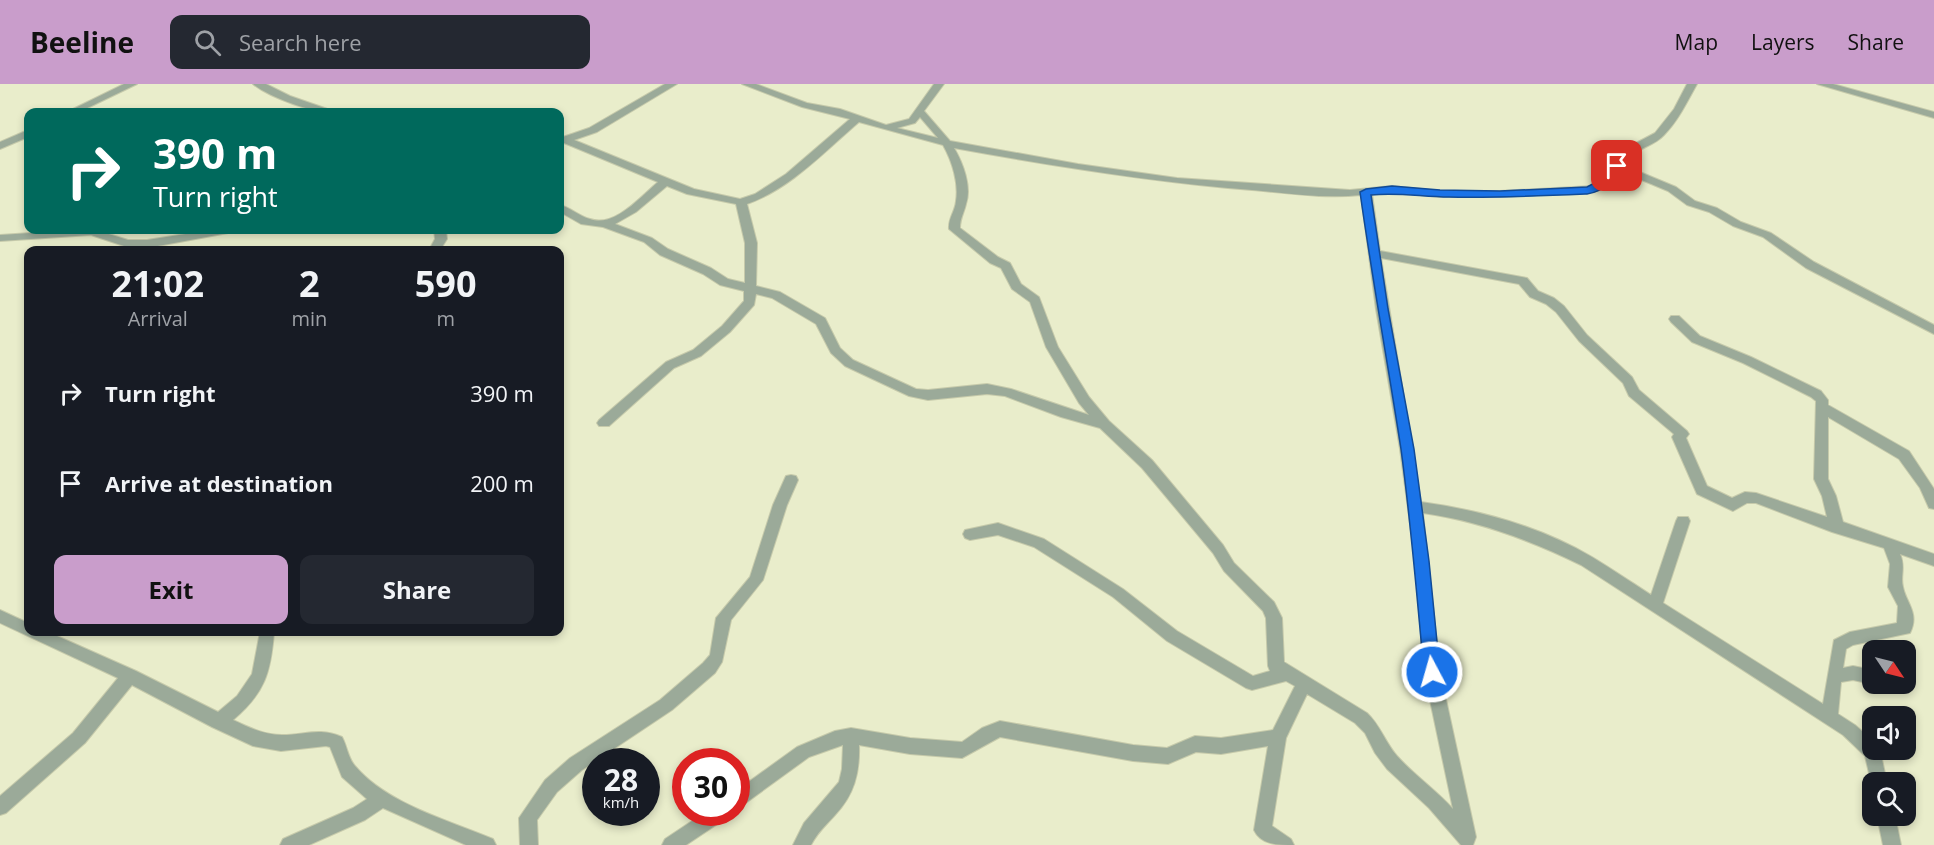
<!DOCTYPE html>
<html lang="en">
<head>
<meta charset="utf-8">
<style>
  body { margin:0; font-family:"Open Sans",sans-serif; background:#242831; color:#f1f3f6; height:100vh; display:flex; flex-direction:column; font-size:22px; white-space:nowrap }
  * { box-sizing:border-box; margin:0 }
  p { font-size:20px; color:#9ea1a6 }
  .icon { flex:none; width:33px; height:33px; fill:none; stroke:currentColor; stroke-width:2; stroke-linecap:round; stroke-linejoin:round }
  .map { position:relative; flex:1; overflow:hidden }
  .sheet { position:absolute; left:24px; top:162px; width:540px; height:390px; display:flex; flex-direction:column; background:#171b24; border-radius:12px; box-shadow:0 3px 9px #0003 }
  .sheet>* { flex:none }
  .top-card { position:absolute; left:24px; top:24px; width:540px; height:126px; border-radius:12px; box-shadow:0 3px 9px #0003; background:#00695c; color:#fff; overflow:hidden }
  .needle { width:39px; rotate:125deg }
  .buttons { position:absolute; left:1862px; top:556px; display:grid; gap:12px }
  .buttons a { display:grid; place-items:center; width:54px; height:54px; border-radius:12px; background:#171b24; box-shadow:0 3px 9px #0003; font-size:30px }
  .speed { position:absolute; left:582px; top:664px; display:flex; gap:12px; font-size:30px; font-weight:700; text-align:center }
  .speed>* { display:grid; place-content:center; width:78px; height:78px; border-radius:50%; background:#171b24; box-shadow:0 3px 9px #0003; line-height:1 }
  .speed small { font-size:15px; font-weight:400 }
  .speed .limit { border:9px solid #d22; background:#fff; color:#111 }
  .pin { position:absolute; display:grid; place-items:center; width:51px; height:51px; color:#fff; margin:-26px; border-radius:12px; box-shadow:0 3px 9px #0006 }
  .me { position:absolute; width:66px; margin:-33px; rotate:354deg; stroke-linejoin:round; filter:drop-shadow(0 0 4px #0008) }
  .turn { display:flex; align-items:center; gap:21px; height:126px; padding:0 30px; font-size:27px }
  .turn .icon { width:78px; height:78px; stroke-width:2.5 }
  .turn b { display:block; font-size:42px; line-height:51px }
  .eta { display:flex; justify-content:space-evenly; align-items:center; height:102px; text-align:center }
  .eta b { font-size:36px; font-weight:700; line-height:42px }
  .cta { display:flex; gap:12px; margin-top:auto; padding:12px 30px }
  .cta a { flex:1; height:69px; border-radius:12px; background:#c99dcb; color:#111; font-size:24px; font-weight:700; line-height:69px; text-align:center }
  .cta a+a { background:#242831; color:#f1f3f6 }
  ul { padding:0; list-style:none }
  li { display:flex; align-items:center; gap:18px; height:90px; padding:0 30px }
  li div { flex:1 }
  li b { display:block; font-size:22px }
  li em { font-style:normal }
  header { display:flex; align-items:center; gap:36px; box-sizing:border-box; height:84px; padding:0 30px; background:#c99dcb; color:#111 }
  header strong { font-size:28px }
  nav { display:flex; gap:33px; margin-inline-start:auto; font-size:21px }
  .search { width:420px; height:54px; background:#242831; display:flex; align-items:center; gap:15px; box-sizing:border-box; padding:0 21px; border-radius:12px; color:#9ea1a6; font-size:22px }
  .map>svg:first-child { display:block }
  .lines { fill:none; stroke-linecap:round; stroke-linejoin:round }
  .minor-casing { stroke:#c6caab; stroke-width:2 }
  .minor { fill:#9baa99; fill-rule:evenodd }
  .route { fill:#1a73e8; stroke:#114b97; stroke-width:1.5 }
</style>
</head>
<body>
<header>
<strong>Beeline</strong>
<div class="search"><svg class="icon" aria-label="search" viewBox="0 0 24 24"><circle cx="10" cy="10" r="6"/><path d="M15 15l6 6"/></svg>Search here</div>
<nav><a>Map</a><a>Layers</a><a>Share</a></nav>
</header>
<div class="map">
<svg width="1934" height="761" viewBox="0 0 1934 761">
  <rect width="100%" height="100%" fill="#e9edcb"/>
  <g class="lines">
    <defs>
      <g id="minor">
        <polygon points="124,0 137,0 79,28 67,28"/>
        <path d="M253,0h13l24,12 46,16c-21,2 -66,-14 -83,-28z"/>
        <path d="M665,0h12l-80,48 -23,8 120,49 46,10 15,-5 31,-20 64,-55 -48,-12 -60,-23h14l51,19 33,6 46,16 23,-6 25,-35h10l-20,27 26,30 128,23 99,14 173,12 42,-4 48,5h60l92,-5 14,-9 15,-26 34,-18 19,-24 13,-25h10c-10,18 -19,37 -33,51 -12,13 -31,13 -41,30l53,22 19,14 22,7 24,14 30,11 43,29 120,63v9l-128,-66 -43,-31 -30,-11 -24,-14 -22,-7 -19,-14 -48,-20 -6,10 -20,11 -94,5h-60l-48,-5 -20,2 8,57 147,27 11,13 16,7 10,8 23,29 45,42 7,13 48,41 2,3 -3,4 21,48 25,12 13,-6 11,1 71,24 -5,-21 -8,-17 2,-78 -5,-4 -68,-34 -51,-21 -21,-20 -2,-3 2,-3h8l21,20 51,21 70,34 7,9v5l81,46 25,38v20l-5,-1 -9,-20 -21,-29 -71,-42v62l8,17 7,26 91,32v12l-34,-12c6,13 0,22 3,33 3,16 17,26 7,46l-57,12 -7,4 -3,19 10,-2 19,4v14l-19,-4 -12,2 -3,32 17,11 17,15v10h8l7,33h-15v3l-7,-30 -22,-21 -262,-170c-51,-25 -102,-44 -158,-52l17,159 36,165 -3,8h-12l-32,-37 -42,-39 -12,-16 -10,-20 -10,-10 -48,-29 -21,44 -14,88 19,13 3,6c-16,0 -33,0 -40,-15l14,-84 -47,8 -25,-2 -28,12 -35,-3 -133,-24 -38,21 -52,-4 -51,-9c1,28 -5,50 -24,70 -9,10 -18,18 -24,30h-18l11,-22 35,-41 3,-13 1,-24 -34,12 -73,53v-19l61,-44 38,-16 16,-3 59,10 52,4 20,-14 18,-7 133,24 34,3 28,-12 26,2 52,-8 22,-44 -9,-5 -34,9 -6,-2 -79,-47 -54,-44 -79,-50 -36,-12 -28,5 -5,-2 -2,-4 2,-4 33,-7 46,16 79,50 54,42 76,45 17,-5 -2,-5 -2,-48 -3,-7 -39,-40 -11,-18 -71,-85 -42,-40 -39,-11 -56,-21 -18,-2 -59,6 -19,-4 -64,-30 -14,-13 -15,-29 -44,-26 -16,-4 -2,11 -24,27 -29,24 -27,12 -65,58h-10l-2,-3 2,-3 67,-58 27,-12 29,-24 22,-25v-10l-24,-6 -17,-11 -43,-19 -16,-13 -41,-15 -22,-3 -21,-12v-7c11,3 19,11 30,14 25,9 51,-23 68,-37l-94,-39 -4,1v-6l29,-10zM920,33l18,21 -41,-10 18,-5zM859,38l84,23c9,16 16,38 13,56 -1,11 -8,17 -7,28l41,34 11,5 11,21 18,13 16,45 33,56 10,12 -78,-26 -24,-5 -59,6 -12,-1 -63,-29 -13,-12 -15,-30 -45,-26 -24,-6 1,-43 -10,-39c43,-15 77,-52 112,-82zM954,64c99,18 198,34 298,42 36,3 73,9 109,5l15,114 24,140 15,112 9,111 29,137c-17,-19 -39,-34 -56,-53 -12,-14 -17,-31 -30,-43l-83,-51 -2,-44 -8,-16 -40,-39 -11,-18 -71,-85 -43,-39 -20,-24 -31,-50 -19,-50 -18,-13 -11,-21 -12,-6 -38,-29c0,-10 4,-15 6,-24 6,-17 -3,-41 -12,-56zM667,102l20,8 49,10 9,39v40l-17,-4 -17,-11 -43,-19 -16,-11 -37,-14 21,-12zM1381,174l138,26 11,13 16,7 10,8 23,29 44,42 6,13 45,38 -2,3 25,57 36,17 14,-8h9l76,29 52,16 6,16 -2,23 10,19 -1,17 -47,9 -16,8 -11,64 -160,-101 27,-82 -2,-4h-10l-2,4 -25,74c-20,-13 -39,-26 -59,-38 -51,-30 -112,-47 -171,-55z"/>
        <polygon points="1817,0 1833,0 1934,28 1934,34"/>
        <polygon points="28,46 28,53 0,65 0,58"/>
        <polygon points="77,146 96,146 128,156 147,156 211,146 234,146 228,149 147,164 127,163 91,151 0,157 0,151"/>
        <polygon points="434,146 446,146 447,155 440,166 429,166 435,155"/>
        <polygon points="791,391 796,392 798,396 787,421 763,496 731,536 722,578 715,589 672,626 582,686 557,708 537,736 538,761 520,761 519,734 545,696 570,674 660,616 703,579 710,571 716,534 750,493 773,421 786,392"/>
        <path d="M0,526l28,13v9h20l88,39 82,41 19,-16 15,-22 8,-42h14c-3,40 -9,61 -41,88 15,7 31,15 49,15 23,0 37,-8 60,2 5,9 6,21 13,29 32,38 93,54 138,73l3,6h-30l-83,-37 -18,12 -56,25h-29l3,-6 70,-31 14,-9 -25,-22 -12,-30 -4,-1 -45,5 -28,-5 -41,-19 -80,-42 -47,58 -79,70 -6,2v-19l73,-63 45,-55 -118,-55z"/>
        <polygon points="704,729 728,729 725,735 686,761 662,761 665,755"/>
        <polygon points="1877,732 1895,732 1901,761 1883,761"/>
      </g>
    </defs>
    <use href="#minor" class="minor-casing"/>
    <use href="#minor" class="minor"/>
  </g>
  <path class="route" d="M1614,80l9,2c-9,15 -18,25 -36,28 -46,2 -91,4 -138,3 -26,0 -51,-5 -78,-2l17,114 26,140 15,112 11,111 -3,5 -5,2 -6,-2 -2,-5c-7,-74 -13,-149 -23,-223 -13,-85 -29,-171 -41,-257l6,-3 26,-3 48,4 60,1 87,-4 19,-10z"/>
</svg>
<div class="buttons">
<a><svg class="needle" viewBox="-14 -14 28 28"><path d="M0-13l5 13h-10z" fill="#e53935"/><path d="M0 13l5-13h-10z" fill="#9ea1a6"/></svg></a>
<a><svg class="icon" aria-label="sound" viewBox="0 0 24 24"><path d="M4 9h4l5-4v14l-5-4H4zM17 9q2 3 0 6"/></svg></a>
<a><svg class="icon" aria-label="search" viewBox="0 0 24 24"><circle cx="10" cy="10" r="6"/><path d="M15 15l6 6"/></svg></a>
</div>
<div class="speed"><div>28<small>km/h</small></div><div class="limit">30</div></div>
<div class="pin" style="left:1617px;top:82px;background:#d93025"><svg class="icon" aria-label="arrive" viewBox="0 0 24 24"><path d="M6 21V4h12l-3 4 3 4H6"/></svg></div>
<svg class="me" style="left:1432px;top:588px" viewBox="-20 -20 40 40"><circle r="17" fill="#1a73e8" stroke="#fff" stroke-width="3"/><path d="M0-11L8 9 0 5-8 9z" fill="#fff"/></svg>
<div class="top-card">
<div class="turn"><svg class="icon" aria-label="right" viewBox="0 0 24 24"><path d="M7 20v-9h11M14 6l5 5-5 5"/></svg><div><b>390 m</b>Turn right</div></div>
</div>
<section class="sheet">
<div class="eta">
<div><b>21:02</b><p>Arrival</p></div>
<div><b>2</b><p>min</p></div>
<div><b>590</b><p>m</p></div>
</div>
<ul>
<li><svg class="icon" aria-label="right" viewBox="0 0 24 24"><path d="M7 20v-9h11M14 6l5 5-5 5"/></svg><div><b>Turn right</b></div><em>390 m</em></li>
<li><svg class="icon" aria-label="arrive" viewBox="0 0 24 24"><path d="M6 21V4h12l-3 4 3 4H6"/></svg><div><b>Arrive at destination</b></div><em>200 m</em></li>
</ul>
<div class="cta"><a>Exit</a><a>Share</a></div>
</section>
</div>
</body>
</html>
